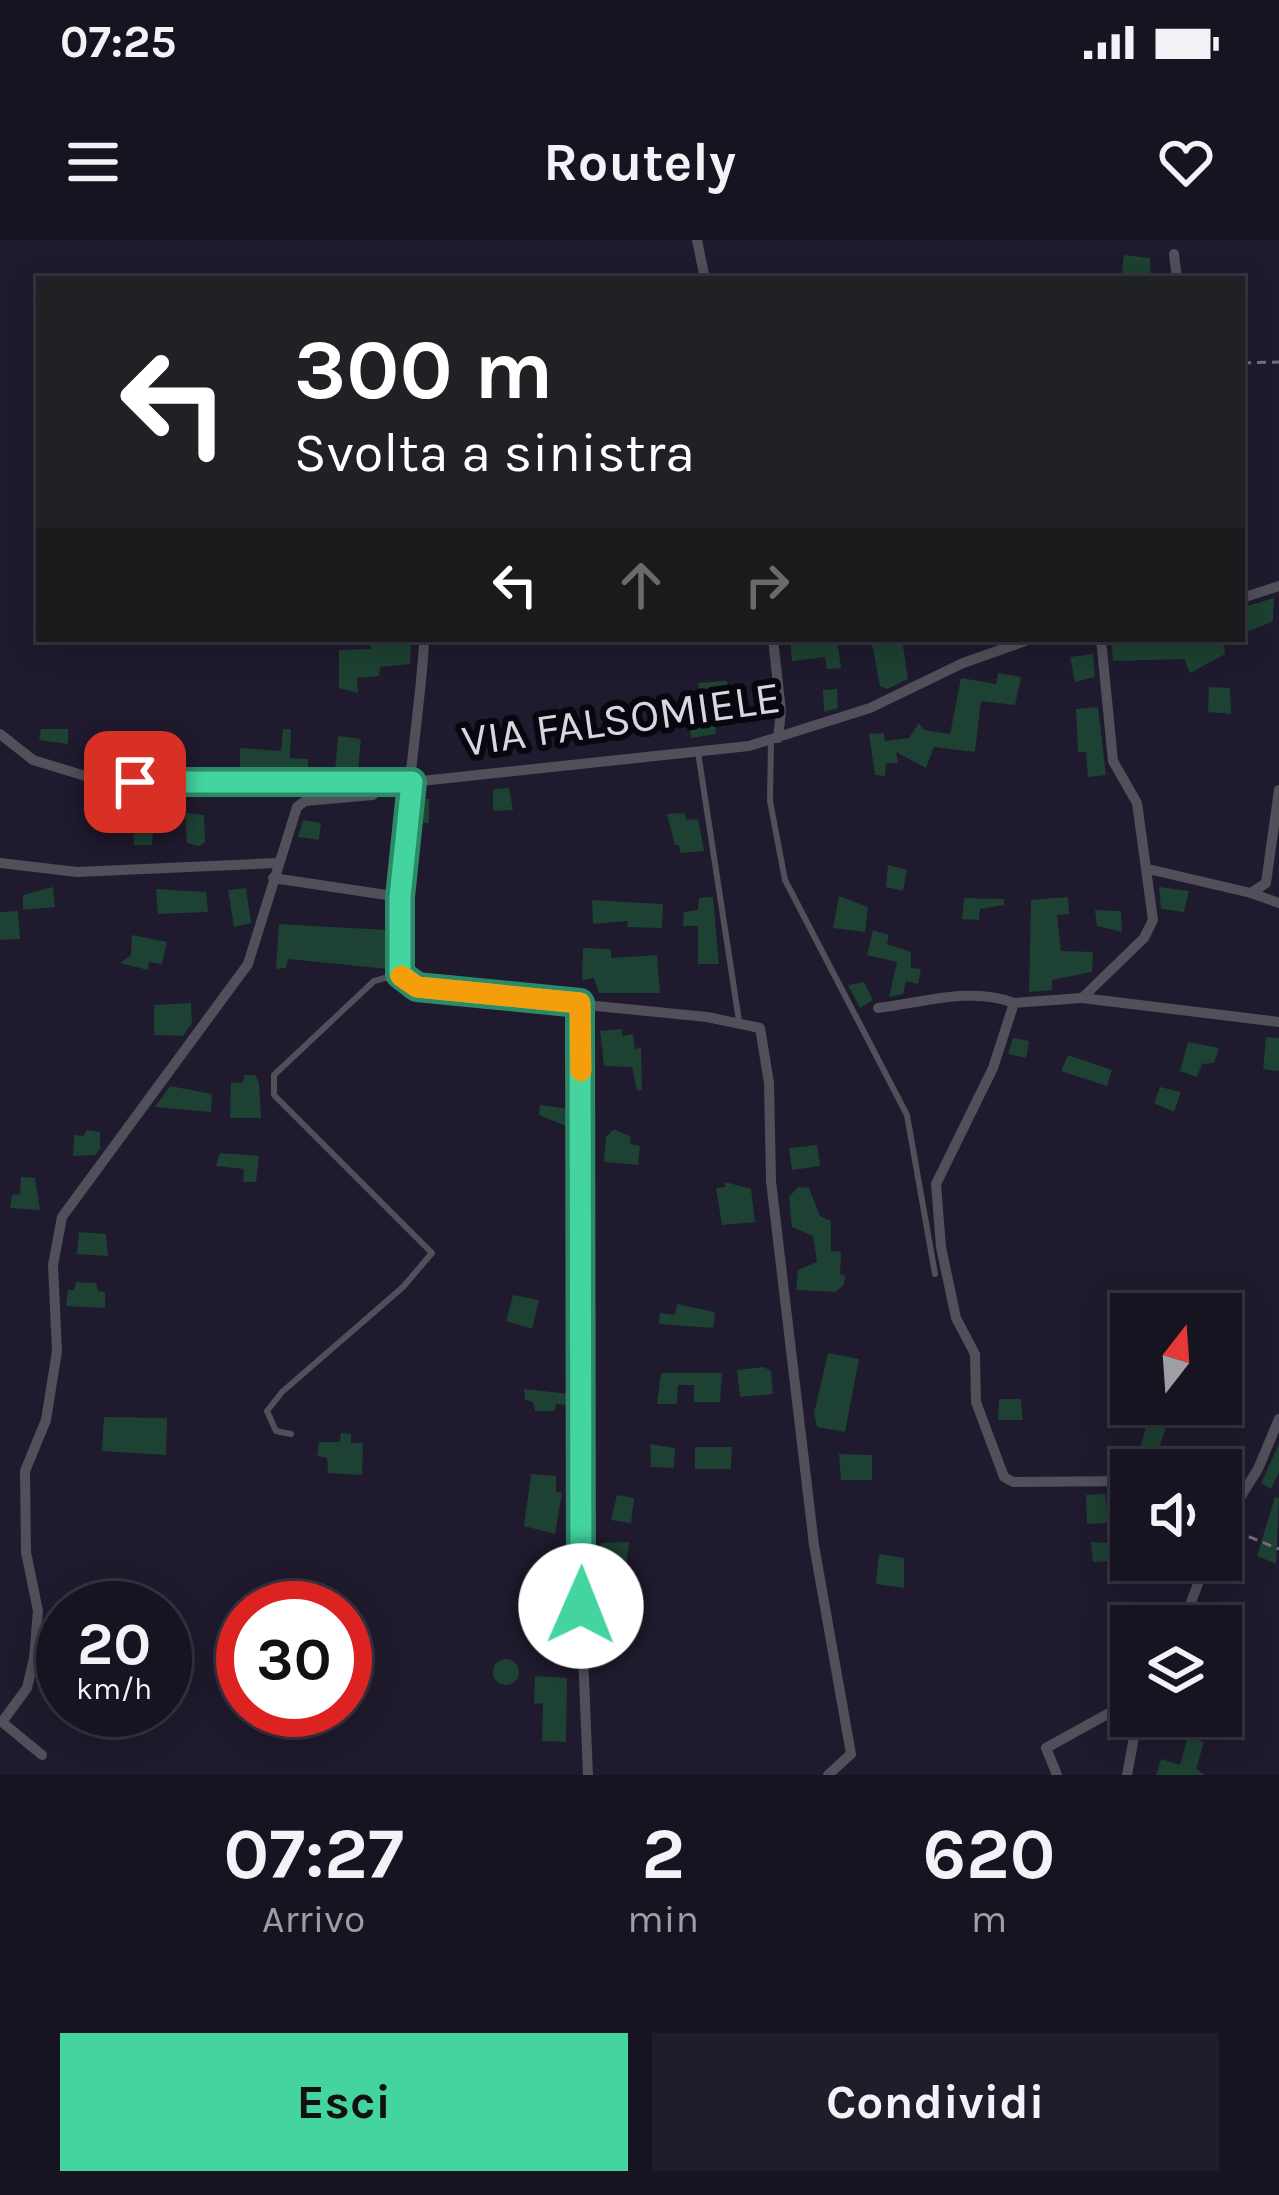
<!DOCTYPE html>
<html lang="it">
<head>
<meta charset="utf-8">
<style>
  body { margin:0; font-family:Karla,sans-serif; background:#201d2a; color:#f1f3f6; height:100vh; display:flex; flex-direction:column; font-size:45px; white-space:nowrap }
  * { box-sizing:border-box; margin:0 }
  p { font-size:39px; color:#9e9ea5 }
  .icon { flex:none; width:66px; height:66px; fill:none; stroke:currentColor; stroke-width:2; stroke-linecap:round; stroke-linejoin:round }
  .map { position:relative; height:1535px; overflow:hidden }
  .drawer { display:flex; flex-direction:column; background:#171422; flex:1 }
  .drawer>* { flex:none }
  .guide { position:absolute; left:36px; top:36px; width:1209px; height:366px; border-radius:0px; box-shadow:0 6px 30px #0003,0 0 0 3px #363340; background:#202124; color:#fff; overflow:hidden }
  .needle { width:78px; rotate:17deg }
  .tools { position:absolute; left:1110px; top:1053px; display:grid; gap:24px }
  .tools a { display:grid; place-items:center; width:132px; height:132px; border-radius:0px; background:#171422; box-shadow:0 6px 30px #0003,0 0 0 3px #363340; font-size:60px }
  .speed { position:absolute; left:36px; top:1341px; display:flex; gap:24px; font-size:60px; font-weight:700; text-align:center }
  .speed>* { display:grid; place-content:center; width:156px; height:156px; border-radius:50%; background:#171422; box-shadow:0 6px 30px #0003,0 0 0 3px #363340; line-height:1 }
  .speed small { font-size:30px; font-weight:400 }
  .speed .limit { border:18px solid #d22; background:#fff; color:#111 }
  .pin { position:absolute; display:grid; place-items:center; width:102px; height:102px; color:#fff; margin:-51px; border-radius:24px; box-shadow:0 6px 18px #0006 }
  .me { position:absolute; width:132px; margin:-66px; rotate:1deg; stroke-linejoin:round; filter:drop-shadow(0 0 9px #0008) }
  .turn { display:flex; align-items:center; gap:42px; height:252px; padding:0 60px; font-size:54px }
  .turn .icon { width:156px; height:156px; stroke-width:2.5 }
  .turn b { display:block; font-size:84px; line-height:102px }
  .lanes { display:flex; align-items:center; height:114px; padding:0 60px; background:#0003; justify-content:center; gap:60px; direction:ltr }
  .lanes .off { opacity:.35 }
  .eta { display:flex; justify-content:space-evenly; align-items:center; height:204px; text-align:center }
  .eta b { font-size:72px; font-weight:700; line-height:84px }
  .cta { display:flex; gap:24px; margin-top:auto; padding:24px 60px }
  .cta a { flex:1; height:138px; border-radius:0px; background:#43d4a0; color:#111; font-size:48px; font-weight:700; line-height:138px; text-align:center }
  .cta a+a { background:#201d2a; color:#f1f3f6 }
  .status { display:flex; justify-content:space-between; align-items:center; height:84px; padding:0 60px; background:#171422; direction:ltr }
  .status svg { height:33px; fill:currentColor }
  header { display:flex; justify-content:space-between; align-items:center; height:156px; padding:0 60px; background:#171422; font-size:54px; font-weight:700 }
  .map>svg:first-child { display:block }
  .building { fill:#1d4132 }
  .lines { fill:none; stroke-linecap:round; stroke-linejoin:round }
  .path { stroke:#736f80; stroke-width:3; stroke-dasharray:9 6; stroke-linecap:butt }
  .service { stroke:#514f59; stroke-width:6 }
  .minor { stroke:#514f59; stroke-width:10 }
  .route-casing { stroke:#2c8a68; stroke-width:30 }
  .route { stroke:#43d4a0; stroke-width:21 }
  .slow { stroke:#f59e0b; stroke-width:21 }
  .labels { text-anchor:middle; stroke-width:12; stroke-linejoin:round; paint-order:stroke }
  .street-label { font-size:45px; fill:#d9d6e3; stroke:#09070e }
</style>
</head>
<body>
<div class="status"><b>07:25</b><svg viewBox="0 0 49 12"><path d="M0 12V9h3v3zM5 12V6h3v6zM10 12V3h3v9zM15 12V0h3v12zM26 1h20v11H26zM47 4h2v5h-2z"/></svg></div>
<header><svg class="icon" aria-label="menu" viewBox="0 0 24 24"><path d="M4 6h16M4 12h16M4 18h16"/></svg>Routely<svg class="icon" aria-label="heart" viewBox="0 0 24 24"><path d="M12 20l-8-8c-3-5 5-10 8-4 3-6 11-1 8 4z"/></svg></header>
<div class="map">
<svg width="1279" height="1535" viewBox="0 0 1279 1535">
  <rect width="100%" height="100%" fill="#1f1a2d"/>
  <g class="building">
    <polygon points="1124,15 1150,18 1151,39 1121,39"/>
    <polygon points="1274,358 1273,381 1242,394 1242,373 1248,366"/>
    <polygon points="384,399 411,402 410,424 380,427 379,436 357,438 358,453 339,448 339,410 371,409 370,403"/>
    <polygon points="790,399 837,399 841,428 827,429 825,417 792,421"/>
    <polygon points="871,399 902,399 908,439 887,449 880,446"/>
    <polygon points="1111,399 1224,399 1225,414 1190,433 1184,419 1113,421"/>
    <polygon points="1093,414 1095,437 1075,442 1070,417"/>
    <polygon points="998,433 1021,437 1015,465 981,461 975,512 934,507 926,528 896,512 898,523 886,523 885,536 875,535 869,494 884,493 885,501 909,498 919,483 924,490 950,494 961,438 996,444"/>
    <polygon points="727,441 730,467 713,469 716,494 691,498 687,470 702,466 698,443"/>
    <polygon points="1209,447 1230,448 1231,474 1208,472"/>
    <polygon points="837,449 838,468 824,472 823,450"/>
    <polygon points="1098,467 1106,535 1088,537 1086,512 1078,512 1076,469"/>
    <polygon points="41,489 68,489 68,504 39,500"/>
    <polygon points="283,489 291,489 290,518 308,519 308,532 240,530 240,508 281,511"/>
    <polygon points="338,496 361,499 358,532 335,532"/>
    <polygon points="509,548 513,570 493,571 493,549"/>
    <polygon points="418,559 429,559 429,583 415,583"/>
    <polygon points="185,573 204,575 205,602 199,606 187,603"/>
    <polygon points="684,573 687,580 698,579 704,611 680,613 679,605 675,605 667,574"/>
    <polygon points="133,577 154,578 152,605 134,605"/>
    <polygon points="303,580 321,583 319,600 298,597"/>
    <polygon points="888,625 907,630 903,651 886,647"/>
    <polygon points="53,647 55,667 23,670 23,655"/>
    <polygon points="1159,647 1189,651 1184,672 1161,669"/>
    <polygon points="246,648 251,683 234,687 228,650"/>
    <polygon points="156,649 206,652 208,672 158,674"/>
    <polygon points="839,656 868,667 865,692 833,688"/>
    <polygon points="713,657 719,724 698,724 698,686 683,686 684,672 698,670 699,658"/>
    <polygon points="1068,657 1069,674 1057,675 1061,711 1093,712 1092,732 1052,740 1052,750 1029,752 1031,660"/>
    <polygon points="964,658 1004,659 1004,665 980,669 979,680 962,679"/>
    <polygon points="592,660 663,664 662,688 627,687 628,681 593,684"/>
    <polygon points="1095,670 1121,671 1122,692 1097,686"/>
    <polygon points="18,671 20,699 0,700 0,672"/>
    <polygon points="279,684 388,690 389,729 288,719 286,728 276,729"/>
    <polygon points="873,690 889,695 887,704 911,712 911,728 921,729 918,744 906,741 903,754 889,757 897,722 867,715"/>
    <polygon points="132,695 167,702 162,724 149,722 148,730 120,723 131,715"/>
    <polygon points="583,708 611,709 611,718 657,715 660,753 599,753 594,738 582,740"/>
    <polygon points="864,742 873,760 860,768 848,745"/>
    <polygon points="191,763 192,783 183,796 154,795 154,765"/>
    <polygon points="622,789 622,796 633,794 635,809 641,808 642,850 637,851 632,827 604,826 600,791"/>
    <polygon points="1266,797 1279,798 1279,831 1263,829"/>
    <polygon points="1013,798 1029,801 1026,818 1008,814"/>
    <polygon points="1188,802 1219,808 1214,823 1202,824 1197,837 1180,831"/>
    <polygon points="1068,815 1112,830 1107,846 1061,831"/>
    <polygon points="244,835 255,835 259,843 261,878 230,878 231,842 243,843"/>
    <polygon points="170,846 212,854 211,872 155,867"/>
    <polygon points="1160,847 1181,852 1174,872 1154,863"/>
    <polygon points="540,865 570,869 566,886 539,875"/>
    <polygon points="614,889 631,897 630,904 640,906 638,925 604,922 606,897"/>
    <polygon points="86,890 100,892 100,909 95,915 73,916 74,895 84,896"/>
    <polygon points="817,905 820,926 792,930 789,908"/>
    <polygon points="220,913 259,916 256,942 243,942 244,929 216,926"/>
    <polygon points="21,937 35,938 40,970 10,968 12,955 20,954"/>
    <polygon points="725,942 751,949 755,982 722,985 716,948 725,947"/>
    <polygon points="798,947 809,948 820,976 831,981 831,1011 841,1012 840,1034 845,1036 844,1045 835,1052 796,1050 798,1030 817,1022 813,996 792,987 789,957"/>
    <polygon points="79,992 106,994 108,1016 77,1014"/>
    <polygon points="76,1042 96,1043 98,1051 105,1052 105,1068 66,1066 68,1050 74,1050"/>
    <polygon points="513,1055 539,1060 532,1089 506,1081"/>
    <polygon points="677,1064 715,1072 713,1088 659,1084 660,1073 675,1075"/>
    <polygon points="828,1113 859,1119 845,1192 817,1187 814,1173"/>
    <polygon points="764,1127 771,1131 773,1154 740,1157 737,1130"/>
    <polygon points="661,1133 722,1133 720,1162 694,1162 694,1145 678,1145 677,1164 657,1164"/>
    <polygon points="524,1149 570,1154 567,1165 556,1164 555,1171 535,1171 533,1162 525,1160"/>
    <polygon points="999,1159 1021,1159 1023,1180 998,1180"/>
    <polygon points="104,1177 167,1178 166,1215 102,1211"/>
    <polygon points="1149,1177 1167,1184 1156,1218 1139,1211"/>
    <polygon points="341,1193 351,1194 351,1203 363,1203 362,1235 328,1233 327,1218 317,1216 319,1202 340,1202"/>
    <polygon points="650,1204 675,1208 674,1228 651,1227"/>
    <polygon points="1279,1204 1279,1232 1271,1249 1261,1243"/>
    <polygon points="695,1207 732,1207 731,1229 695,1229"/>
    <polygon points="839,1214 872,1215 872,1240 841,1240"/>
    <polygon points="531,1234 556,1236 556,1252 562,1253 555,1294 524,1286"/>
    <polygon points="1105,1254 1109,1283 1087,1284 1086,1255"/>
    <polygon points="617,1255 634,1258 631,1283 611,1280"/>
    <polygon points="1275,1257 1279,1258 1276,1324 1257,1316"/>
    <polygon points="629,1302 626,1327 598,1324 601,1303"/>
    <polygon points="1091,1302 1111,1303 1112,1321 1093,1322"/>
    <polygon points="879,1314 904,1318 904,1348 876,1344"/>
    <polygon points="540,1321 564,1323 564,1336 571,1337 570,1356 537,1351"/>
    <polygon points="627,1348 628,1368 602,1368 601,1350"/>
    <circle cx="506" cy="1432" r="13"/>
    <polygon points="535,1436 567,1438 566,1502 542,1501 543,1463 534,1464"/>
    <polygon points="1188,1496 1204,1502 1196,1529 1205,1535 1156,1535 1161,1519 1180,1525"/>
  </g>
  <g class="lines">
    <g class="path">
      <polyline points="1242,123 1279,122"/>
      <polyline points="1235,1291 1279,1309"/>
    </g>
    <g class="service">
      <polyline points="771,500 770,561 785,640 907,875 935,1034"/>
      <polyline points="698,512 739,781"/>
      <polyline points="291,1194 276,1191 267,1171 282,1152 403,1047 432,1013 274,855 274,835 374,741 400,734"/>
    </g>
    <g class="minor">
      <polyline points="697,0 705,39"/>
      <polyline points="1174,14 1177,39"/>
      <polyline points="1242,358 1279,346"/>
      <path d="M424,399c0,59 -43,309 -19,342l60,12 242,24 53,11 9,55 2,98 43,364 37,209 -23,21"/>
      <polyline points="773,399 781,471 778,498"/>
      <polyline points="1101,399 1113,521 1137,563 1153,680 1144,698 1082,758 1014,763 993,828 936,944 941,1007 956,1078 975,1114 976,1162 1004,1237 1013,1242 1131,1241"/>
      <polyline points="0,494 33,520 105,542 412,542 749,506 870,468 963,423 1031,399"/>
      <polyline points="0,623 77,632 277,623"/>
      <polyline points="1148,629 1251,653 1266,643 1279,550"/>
      <polyline points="273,638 400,657"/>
      <polyline points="1251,653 1279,663"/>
      <polyline points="1082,758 1279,782"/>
      <polyline points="580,763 581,1366 588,1535"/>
      <path d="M878,768c44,-5 94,-22 136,-5"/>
      <polyline points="1221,1288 1258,1229 1279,1179"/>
      <polyline points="1182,1386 1207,1320"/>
      <polyline points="42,1515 2,1482 27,1448 34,1418 38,1371 26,1312 25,1231 46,1180 57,1111 53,1025 62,977 248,724 297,567 305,561 373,555 381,543"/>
      <polyline points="1057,1535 1046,1508 1131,1461"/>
      <polyline points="1127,1535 1138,1476"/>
    </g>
  </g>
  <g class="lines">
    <defs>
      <polyline id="route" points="135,542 412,542 400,657 400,734 417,747 580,763 581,1366"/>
    </defs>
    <use href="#route" class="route-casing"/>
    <use href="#route" class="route"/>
    <polyline class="slow" points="401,736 417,747 580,763 581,831"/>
  </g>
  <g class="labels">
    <g class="street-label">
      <text transform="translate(621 478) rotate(-8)" y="16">VIA FALSOMIELE</text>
    </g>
  </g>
</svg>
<div class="tools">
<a><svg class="needle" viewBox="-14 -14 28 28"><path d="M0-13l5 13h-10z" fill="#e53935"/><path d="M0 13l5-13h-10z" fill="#9e9ea5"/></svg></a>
<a><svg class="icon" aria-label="sound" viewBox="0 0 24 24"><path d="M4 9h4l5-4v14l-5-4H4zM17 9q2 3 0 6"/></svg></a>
<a><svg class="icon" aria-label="layers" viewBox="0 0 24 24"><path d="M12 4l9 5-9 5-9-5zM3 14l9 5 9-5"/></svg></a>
</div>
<div class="speed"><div>20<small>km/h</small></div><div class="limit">30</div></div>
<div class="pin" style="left:135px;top:542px;background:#d93025"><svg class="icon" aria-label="arrive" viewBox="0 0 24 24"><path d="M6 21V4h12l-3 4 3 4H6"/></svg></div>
<svg class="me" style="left:581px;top:1366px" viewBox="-20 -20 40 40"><circle r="19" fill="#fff"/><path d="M0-13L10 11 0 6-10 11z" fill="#43d4a0"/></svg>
<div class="guide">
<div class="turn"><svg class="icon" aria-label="left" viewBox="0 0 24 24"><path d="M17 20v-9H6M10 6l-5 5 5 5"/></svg><div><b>300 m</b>Svolta a sinistra</div></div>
<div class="lanes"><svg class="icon" aria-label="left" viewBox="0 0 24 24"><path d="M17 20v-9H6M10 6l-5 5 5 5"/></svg><svg class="icon off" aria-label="ahead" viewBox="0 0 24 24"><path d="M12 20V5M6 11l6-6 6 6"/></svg><svg class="icon off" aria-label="right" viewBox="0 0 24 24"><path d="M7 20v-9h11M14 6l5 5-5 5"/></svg></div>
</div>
</div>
<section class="drawer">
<div class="eta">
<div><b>07:27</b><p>Arrivo</p></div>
<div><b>2</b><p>min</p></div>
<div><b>620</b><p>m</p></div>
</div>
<div class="cta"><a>Esci</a><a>Condividi</a></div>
</section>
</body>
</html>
